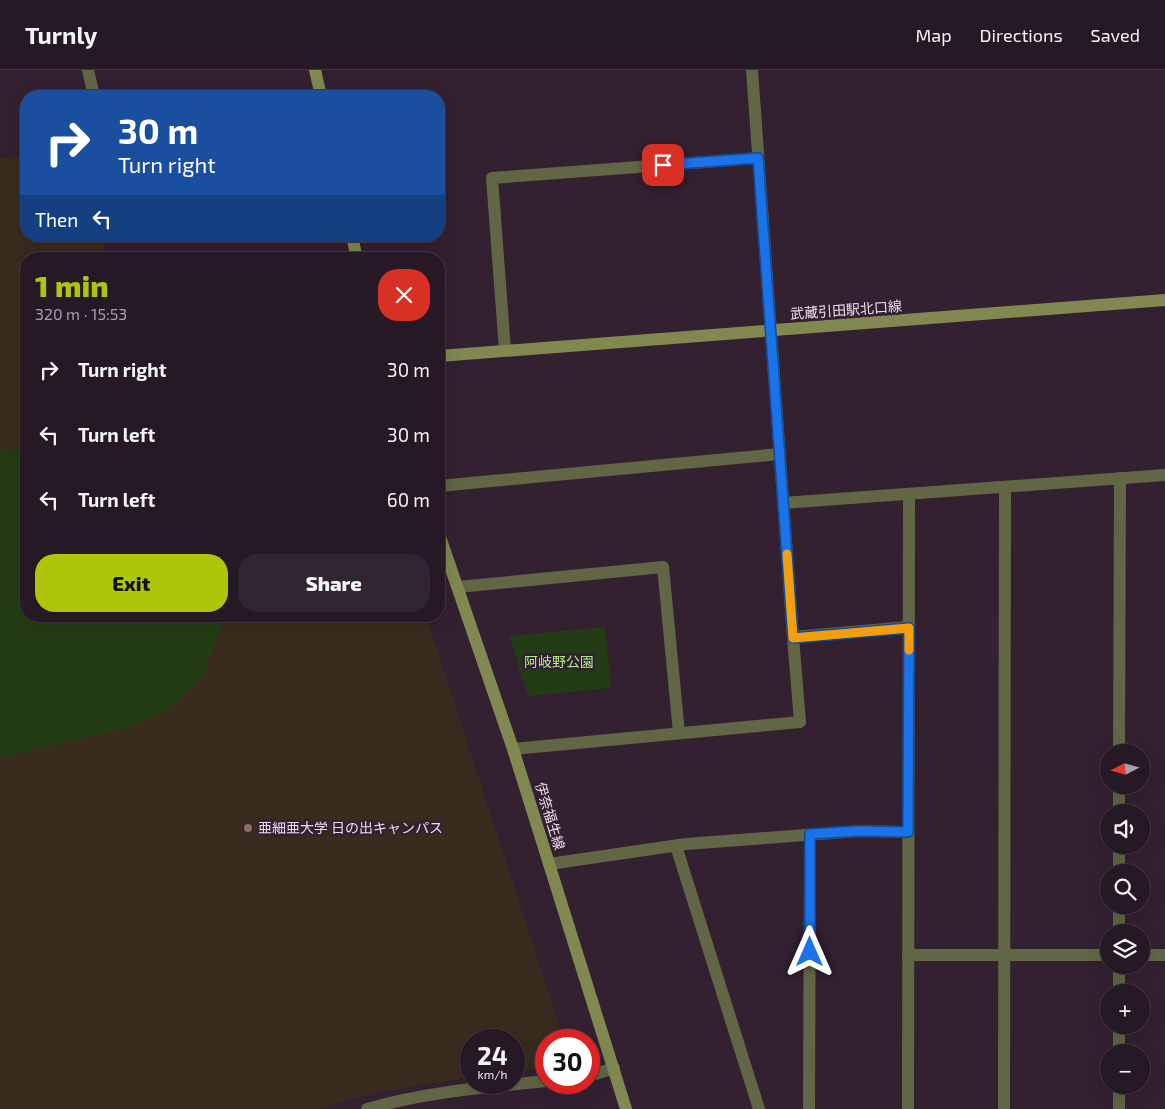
<!DOCTYPE html>
<html lang="en">
<head>
<meta charset="utf-8">
<style>
  body { margin:0; font-family:"Exo 2","Noto Sans JP",sans-serif; background:#322532; color:#f1f3f6; height:100vh; display:flex; flex-direction:column; font-size:19px; white-space:nowrap }
  * { box-sizing:border-box; margin:0 }
  p { font-size:16px; color:#a4a0a7 }
  .icon { flex:none; width:28px; height:28px; fill:none; stroke:currentColor; stroke-width:2; stroke-linecap:round; stroke-linejoin:round }
  .map { position:relative; flex:1; overflow:hidden }
  .details { position:absolute; left:20px; top:182px; width:425px; height:370px; display:flex; flex-direction:column; background:#261825; border-radius:20px; box-shadow:0 5px 20px #0002,0 0 0 1px #423742 }
  .details>* { flex:none }
  .guide { position:absolute; left:20px; top:20px; width:425px; height:152px; border-radius:20px; box-shadow:0 5px 20px #0002,0 0 0 1px #423742; background:#1a4fa0; color:#fff; overflow:hidden }
  .needle { width:32px; rotate:264deg }
  .tools { position:absolute; left:1100px; top:674px; display:grid; gap:10px }
  .tools a { display:grid; place-items:center; width:50px; height:50px; border-radius:50%; background:#261825; box-shadow:0 5px 20px #0002,0 0 0 1px #423742; font-size:25px }
  .speed { position:absolute; left:460px; top:959px; display:flex; gap:10px; font-size:25px; font-weight:700; text-align:center }
  .speed>* { display:grid; place-content:center; width:65px; height:65px; border-radius:50%; background:#261825; box-shadow:0 5px 20px #0002,0 0 0 1px #423742; line-height:1 }
  .speed small { font-size:12px; font-weight:400 }
  .speed .limit { border:8px solid #d22; background:#fff; color:#111 }
  .pin { position:absolute; display:grid; place-items:center; width:42px; height:42px; color:#fff; margin:-21px; border-radius:10px; box-shadow:0 2px 8px #0006 }
  .me { position:absolute; width:55px; margin:-28px; rotate:0deg; stroke-linejoin:round; filter:drop-shadow(0 0 4px #0008) }
  .turn { display:flex; align-items:center; gap:18px; height:105px; padding:0 15px; font-size:22px }
  .turn .icon { width:65px; height:65px; stroke-width:2.5 }
  .turn b { display:block; font-size:35px; line-height:42px }
  .then { display:flex; align-items:center; height:48px; padding:0 15px; background:#0003; gap:10px; font-size:19px }
  .round { display:grid; place-items:center; flex:none; width:52px; height:52px; border-radius:20px; background:#322532 }
  .headline { display:flex; align-items:center; justify-content:space-between; height:85px; padding:0 15px }
  h1 { font-size:30px; font-weight:800; line-height:38px; color:#aec60a }
  .action { display:flex; gap:10px; margin-top:auto; padding:10px 15px }
  .action a { flex:1; height:58px; border-radius:20px; background:#aec60a; color:#111; font-size:20px; font-weight:800; line-height:58px; text-align:center }
  .action a+a { background:#322532; color:#f1f3f6 }
  ul { padding:0; list-style:none }
  li { display:flex; align-items:center; gap:15px; height:65px; padding:0 15px }
  li div { flex:1 }
  li b { display:block; font-size:19px }
  li em { font-style:normal }
  header { display:flex; align-items:center; gap:30px; box-sizing:border-box; height:70px; padding:0 25px; background:#261825; border-bottom:1px solid #423742 }
  header strong { font-size:24px }
  nav { display:flex; gap:28px; margin-inline-start:auto; font-size:18px }
  .map>svg:first-child { display:block }
  .education { fill:#392c1e }
  .green { fill:#243c13 }
  .lines { fill:none; stroke-linecap:round; stroke-linejoin:round }
  .street { stroke:#616644; stroke-width:12 }
  .secondary { stroke:#818951; stroke-width:12 }
  .route-casing { stroke:#114b97; stroke-width:12 }
  .route { stroke:#1a73e8; stroke-width:9 }
  .slow { stroke:#f59e0b; stroke-width:9 }
  .education-dot { fill:#8d6e63; stroke:#332031; stroke-width:2 }
  .labels { text-anchor:middle; stroke-width:5; stroke-linejoin:round; paint-order:stroke }
  .street-label { font-size:14px; fill:#eadde9; stroke:#332031 }
  .park-label { font-size:14px; fill:#afec89; stroke:#332031 }
  .poi-label { font-size:14px; fill:#eadde9; stroke:#332031; text-anchor:start }
</style>
</head>
<body>
<header>
<strong>Turnly</strong>
<nav><a>Map</a><a>Directions</a><a>Saved</a></nav>
</header>
<div class="map">
<svg width="1165" height="1039" viewBox="0 0 1165 1039">
  <rect width="100%" height="100%" fill="#332031"/>
  <polygon class="education" points="26,84 26,166 102,166 107,189 26,189 26,546 426,546 564,970 546,970 546,998 514,1002 514,970 471,970 471,1007 377,1022 319,1039 0,1039 0,89"/>
  <g class="green">
    <polygon points="26,376 26,546 225,546 203,606 168,640 134,656 0,688 0,382"/>
    <polygon points="605,557 611,618 528,626 509,566"/>
  </g>
  <g class="lines">
    <g class="street">
      <polyline points="88,0 94,26"/>
      <polyline points="752,0 793,567 909,557"/>
      <polyline points="505,280 492,108 758,88"/>
      <polyline points="439,416 779,384"/>
      <polyline points="783,433 1165,405"/>
      <polyline points="458,517 663,497 679,663"/>
      <polyline points="513,679 800,652 793,567"/>
      <polyline points="1119,682 1120,408"/>
      <polyline points="1119,742 1119,715"/>
      <polyline points="676,776 759,1039"/>
      <polyline points="549,794 686,774 859,761 908,762"/>
      <polyline points="1119,802 1119,775"/>
      <polyline points="1119,862 1119,835"/>
      <polyline points="908,885 1109,885"/>
      <polyline points="1141,885 1165,885"/>
      <polyline points="1119,922 1119,895"/>
      <polyline points="1119,982 1119,955"/>
      <polyline points="589,1006 614,998"/>
      <path d="M367,1039c58,-17 120,-22 179,-28"/>
      <polyline points="809,1039 810,764"/>
      <polyline points="908,1039 909,424"/>
      <polyline points="1004,1039 1005,417"/>
      <polyline points="1119,1039 1119,1015"/>
    </g>
    <g class="secondary">
      <polyline points="315,0 321,26"/>
      <polyline points="352,166 357,189"/>
      <polyline points="439,286 1165,230"/>
      <polyline points="439,464 513,679 626,1039"/>
    </g>
  </g>
  <g class="lines">
    <defs>
      <polyline id="route" points="663,95 758,88 793,568 909,558 908,762 859,761 810,764 810,882"/>
    </defs>
    <use href="#route" class="route-casing"/>
    <use href="#route" class="route"/>
    <polyline class="slow" points="787,484 793,568 909,558 909,580"/>
  </g>
  <circle class="education-dot" cx="248" cy="758" r="5"/>
  <g class="labels">
    <g class="street-label">
      <text transform="translate(846 240) rotate(-4)" y="5">武蔵引田駅北口線</text>
      <text transform="translate(550 746) rotate(73)" y="5">伊奈福生線</text>
    </g>
    <g class="park-label">
      <text x="559" y="597">阿岐野公園</text>
    </g>
    <g class="poi-label">
      <text x="258" y="763">亜細亜大学 日の出キャンパス</text>
    </g>
  </g>
</svg>
<div class="tools">
<a><svg class="needle" viewBox="-14 -14 28 28"><path d="M0-13l5 13h-10z" fill="#e53935"/><path d="M0 13l5-13h-10z" fill="#a4a0a7"/></svg></a>
<a><svg class="icon" aria-label="sound" viewBox="0 0 24 24"><path d="M4 9h4l5-4v14l-5-4H4zM17 9q2 3 0 6"/></svg></a>
<a><svg class="icon" aria-label="search" viewBox="0 0 24 24"><circle cx="10" cy="10" r="6"/><path d="M15 15l6 6"/></svg></a>
<a><svg class="icon" aria-label="layers" viewBox="0 0 24 24"><path d="M12 4l9 5-9 5-9-5zM3 14l9 5 9-5"/></svg></a>
<a>+</a>
<a>−</a>
</div>
<div class="speed"><div>24<small>km/h</small></div><div class="limit">30</div></div>
<div class="pin" style="left:663px;top:95px;background:#d93025"><svg class="icon" aria-label="arrive" viewBox="0 0 24 24"><path d="M6 21V4h12l-3 4 3 4H6"/></svg></div>
<svg class="me" style="left:810px;top:882px" viewBox="-20 -20 40 40"><path d="M0-17L14 15 0 8-14 15z" fill="#1a73e8" stroke="#fff" stroke-width="4"/></svg>
<div class="guide">
<div class="turn"><svg class="icon" aria-label="right" viewBox="0 0 24 24"><path d="M7 20v-9h11M14 6l5 5-5 5"/></svg><div><b>30 m</b>Turn right</div></div>
<div class="then">Then<svg class="icon" aria-label="left" viewBox="0 0 24 24"><path d="M17 20v-9H6M10 6l-5 5 5 5"/></svg></div>
</div>
<section class="details">
<div class="headline"><div><h1>1 min</h1><p>320 m · 15:53</p></div><a class="round" style="background:#d93025;color:#fff"><svg class="icon" aria-label="close" viewBox="0 0 24 24"><path d="M6 6l12 12M18 6L6 18"/></svg></a></div>
<ul>
<li><svg class="icon" aria-label="right" viewBox="0 0 24 24"><path d="M7 20v-9h11M14 6l5 5-5 5"/></svg><div><b>Turn right</b></div><em>30 m</em></li>
<li><svg class="icon" aria-label="left" viewBox="0 0 24 24"><path d="M17 20v-9H6M10 6l-5 5 5 5"/></svg><div><b>Turn left</b></div><em>30 m</em></li>
<li><svg class="icon" aria-label="left" viewBox="0 0 24 24"><path d="M17 20v-9H6M10 6l-5 5 5 5"/></svg><div><b>Turn left</b></div><em>60 m</em></li>
</ul>
<div class="action"><a>Exit</a><a>Share</a></div>
</section>
</div>
</body>
</html>
